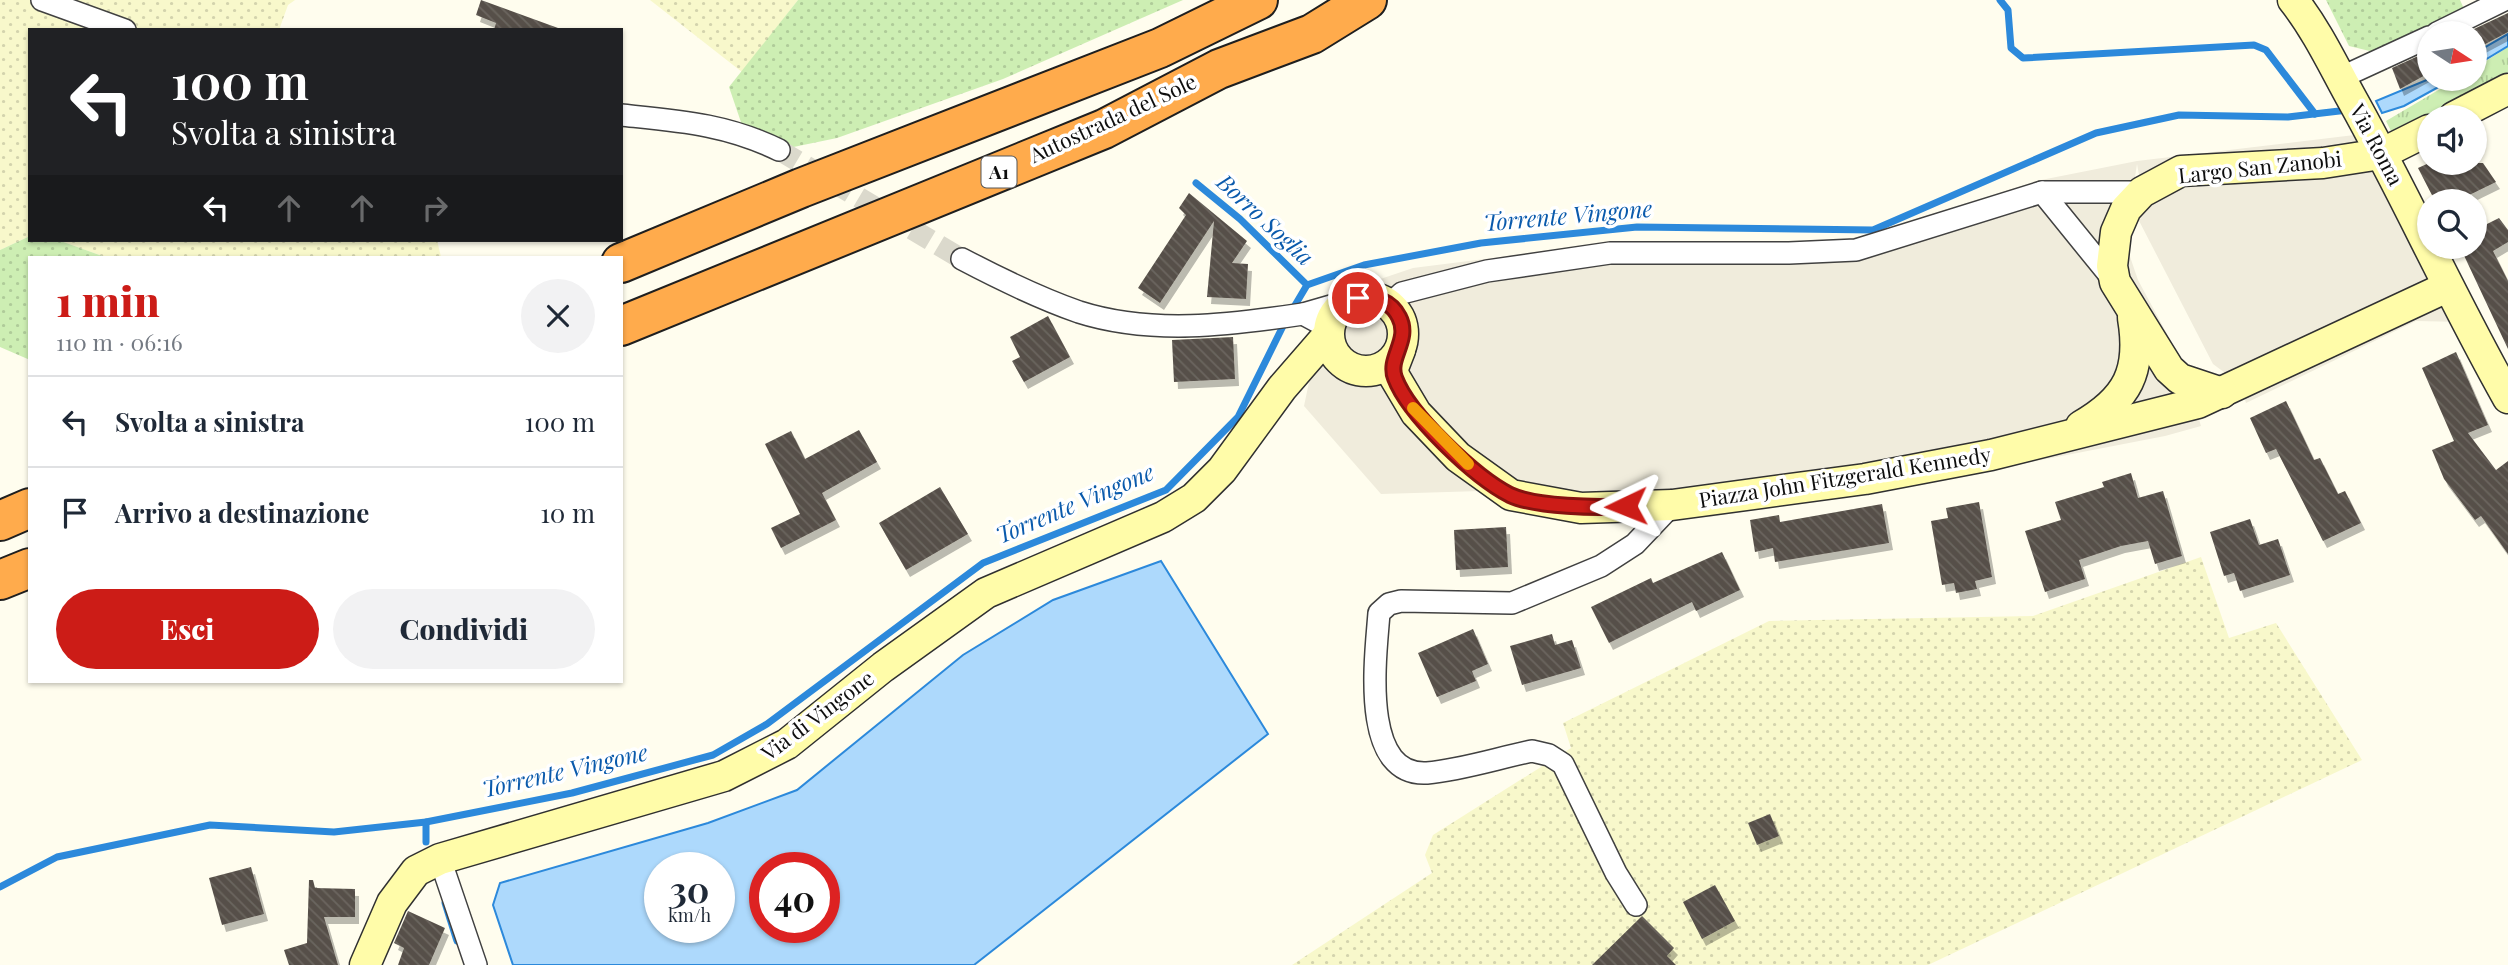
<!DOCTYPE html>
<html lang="it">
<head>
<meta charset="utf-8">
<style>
  body { margin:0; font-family:"Playfair Display",serif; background:#f2f2f3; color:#1f2937; height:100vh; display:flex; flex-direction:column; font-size:26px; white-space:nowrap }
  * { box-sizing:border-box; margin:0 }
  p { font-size:23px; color:#747a83 }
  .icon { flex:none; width:38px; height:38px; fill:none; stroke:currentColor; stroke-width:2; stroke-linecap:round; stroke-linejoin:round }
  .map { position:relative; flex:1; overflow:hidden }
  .details { position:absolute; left:28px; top:256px; width:595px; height:427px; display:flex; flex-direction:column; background:#fff; border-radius:0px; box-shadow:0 2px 5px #0004 }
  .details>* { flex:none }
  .hud { position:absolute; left:28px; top:28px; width:595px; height:214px; border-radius:0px; box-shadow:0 2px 5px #0004; background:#202124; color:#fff; overflow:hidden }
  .needle { width:46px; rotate:102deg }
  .fabs { position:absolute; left:2417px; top:21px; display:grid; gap:14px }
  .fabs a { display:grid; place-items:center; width:70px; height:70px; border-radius:50%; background:#fff; box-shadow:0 2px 5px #0004; font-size:35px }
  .speed { position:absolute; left:644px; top:852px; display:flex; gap:14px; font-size:35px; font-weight:700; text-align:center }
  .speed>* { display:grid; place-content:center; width:91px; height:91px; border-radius:50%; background:#fff; box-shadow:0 2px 5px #0004; line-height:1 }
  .speed small { font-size:18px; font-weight:400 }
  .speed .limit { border:10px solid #d22; background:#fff; color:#111 }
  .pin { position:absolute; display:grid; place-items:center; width:60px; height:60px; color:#fff; margin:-30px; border:4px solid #fff; border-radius:50%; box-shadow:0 2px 7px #0007 }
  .me { position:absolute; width:77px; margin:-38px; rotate:268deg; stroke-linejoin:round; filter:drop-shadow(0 0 5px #0008) }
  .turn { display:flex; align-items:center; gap:24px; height:147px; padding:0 28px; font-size:32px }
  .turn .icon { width:91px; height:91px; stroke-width:2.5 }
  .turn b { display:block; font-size:49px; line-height:60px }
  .lanes { display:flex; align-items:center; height:66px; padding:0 28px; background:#0003; justify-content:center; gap:35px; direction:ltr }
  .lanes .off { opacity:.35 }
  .round { display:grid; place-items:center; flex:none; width:74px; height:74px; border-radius:37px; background:#f2f2f3 }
  .overview { display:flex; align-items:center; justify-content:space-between; height:119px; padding:0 28px }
  h1 { font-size:42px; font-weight:800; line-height:52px; color:#cc1c17 }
  .primary-button { display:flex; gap:14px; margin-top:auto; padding:14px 28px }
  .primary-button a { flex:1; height:80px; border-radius:42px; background:#cc1c17; color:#fff; font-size:28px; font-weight:800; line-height:80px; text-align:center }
  .primary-button a+a { background:#f2f2f3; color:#1f2937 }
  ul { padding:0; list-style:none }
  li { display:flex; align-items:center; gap:21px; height:91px; padding:0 28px; border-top:2px solid #e0e1e3 }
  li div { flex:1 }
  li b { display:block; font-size:26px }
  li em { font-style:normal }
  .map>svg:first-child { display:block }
  .farmland { fill:url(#farmland-dots) }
  .grass { fill:url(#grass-dots) }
  .park { fill:url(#park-tufts) }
  .plaza { fill:#f0ecdc }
  .water { fill:#add9fc; stroke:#2c89db; stroke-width:2; fill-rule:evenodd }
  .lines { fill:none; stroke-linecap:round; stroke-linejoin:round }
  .stream { stroke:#2c89db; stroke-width:7 }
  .building { fill:url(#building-back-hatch); filter:url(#shadow) }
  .street-tunnel { stroke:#dbd9cc; stroke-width:21; stroke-dasharray:21 10; stroke-linecap:butt }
  .street-casing { stroke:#414141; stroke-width:24 }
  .secondary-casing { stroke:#303030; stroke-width:33 }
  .highway-casing { stroke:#1f1f1f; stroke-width:42 }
  .street { stroke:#fff; stroke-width:21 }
  .secondary { stroke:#fffca9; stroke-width:30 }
  .highway { stroke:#ffab4c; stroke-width:38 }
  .route-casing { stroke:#85120f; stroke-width:18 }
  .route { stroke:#cc1c17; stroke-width:12 }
  .slow { stroke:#f59e0b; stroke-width:12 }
  .labels { text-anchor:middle; stroke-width:7; stroke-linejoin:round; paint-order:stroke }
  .shield { fill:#fff; stroke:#565656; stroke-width:2 }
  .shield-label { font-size:19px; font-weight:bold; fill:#0e0e0e }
  .street-label { font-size:21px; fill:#0e0e0e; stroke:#fff }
  .water-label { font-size:23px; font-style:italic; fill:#0a5aac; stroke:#fff }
</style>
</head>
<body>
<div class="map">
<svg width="2508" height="965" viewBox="0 0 2508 965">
  <defs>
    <pattern id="farmland-dots" width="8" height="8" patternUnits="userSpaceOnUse" patternTransform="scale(1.75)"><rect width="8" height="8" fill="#f8f8cb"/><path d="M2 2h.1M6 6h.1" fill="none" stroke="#d3d3ad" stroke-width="1.8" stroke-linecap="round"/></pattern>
    <pattern id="grass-dots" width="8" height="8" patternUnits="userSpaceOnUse" patternTransform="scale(1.75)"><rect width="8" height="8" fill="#cdeeb3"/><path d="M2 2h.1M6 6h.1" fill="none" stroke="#afcb99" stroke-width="1.8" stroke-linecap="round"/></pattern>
    <pattern id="park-tufts" width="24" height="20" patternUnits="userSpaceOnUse" patternTransform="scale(1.75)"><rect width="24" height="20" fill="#cdeeb3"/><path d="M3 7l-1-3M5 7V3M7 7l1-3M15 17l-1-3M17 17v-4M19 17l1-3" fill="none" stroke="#afcb99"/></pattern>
    <pattern id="building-back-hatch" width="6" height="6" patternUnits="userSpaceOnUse" patternTransform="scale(1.75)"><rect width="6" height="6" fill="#575049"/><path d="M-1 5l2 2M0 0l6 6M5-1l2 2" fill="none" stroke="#6a655f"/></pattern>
    <filter id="shadow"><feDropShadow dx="4" dy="7" stdDeviation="0" flood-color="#0004"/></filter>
  </defs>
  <rect width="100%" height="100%" fill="#fffdee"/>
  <g class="farmland">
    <polygon points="0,0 295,0 288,5 279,30 30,30 30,236 0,250"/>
    <polygon points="650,0 798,0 742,72"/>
    <polygon points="58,240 437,240 441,257 105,257"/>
    <polygon points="2201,557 2229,638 2276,623 2362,760 1928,965 1292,965 1432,873 1425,855 1433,835 1571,748 1563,723 1769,621 2033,616"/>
  </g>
  <g class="grass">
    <polygon points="798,0 1183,0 1003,79 837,138 779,150 745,134 729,87"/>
    <polygon points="2326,0 2460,0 2465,11 2378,53 2349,46"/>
    <polygon points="30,236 30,240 58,240 105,257 30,257 30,360 0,347 0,250"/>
  </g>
  <polygon class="park" points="2508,47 2508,72 2392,133 2386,121 2457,79 2474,79 2475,68"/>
  <polygon class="plaza" points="2371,133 2465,322 2416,321 2246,403 2240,384 2213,364 2135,213 2142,192 2137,164 2125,242 2138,280 2180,358 2201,426 2165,436 1907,486 1710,517 1620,521 1481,491 1381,494 1304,406 1327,297 1413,268 1628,241 1816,245 1887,231 2036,181 2137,161"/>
  <g class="water">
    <polygon points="2508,34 2508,46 2475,66 2475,53"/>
    <polygon points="2429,79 2453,79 2404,106 2382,113 2376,101"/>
    <path d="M1161,561l107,173 -294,231h-461l-20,-60 7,-22 208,-60 89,-33 166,-135 90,-55zM660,868h59v60h-59zM765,868h59v60h-59z"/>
  </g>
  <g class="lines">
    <g class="stream">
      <polyline points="2000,0 2008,10 2011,48 2023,58 2254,45 2266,50 2315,114"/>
      <polyline points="1196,183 1240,219 1307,285"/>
      <polyline points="1291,312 1307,285 1364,265 1481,243 1637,227 1873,230 2096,133 2179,115 2288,117 2348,110"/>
      <polyline points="426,822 426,842"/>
      <polyline points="0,887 57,857 210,825 334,832 426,822 572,793 713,755 767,724 983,563 1166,490 1238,417 1285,322"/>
      <polyline points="445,903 457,941"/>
    </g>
  </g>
  <g class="building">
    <polygon points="481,0 558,28 558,30 494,30 496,23 476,15"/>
    <polygon points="2508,13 2508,32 2474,50 2474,29"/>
    <polygon points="2429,51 2429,73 2400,89 2392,68"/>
    <polygon points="2429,163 2483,163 2496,182 2457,201 2435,201 2418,168"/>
    <polygon points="1189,193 1247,241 1232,263 1248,264 1246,299 1207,297 1214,221 1160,303 1138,288 1186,215 1179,208"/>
    <polygon points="2474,215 2481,227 2499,218 2508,230 2508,242 2493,251 2508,281 2508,349 2460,247 2474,247"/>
    <polygon points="1048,316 1070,357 1024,382 1012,361 1020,357 1010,337"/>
    <polygon points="1233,337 1235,379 1174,382 1172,340"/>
    <polygon points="2456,352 2488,425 2468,433 2496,470 2508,461 2508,554 2481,516 2475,520 2444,479 2432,450 2454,441 2422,368"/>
    <polygon points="2286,401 2314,460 2320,458 2338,494 2345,491 2361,523 2323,541 2276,449 2266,453 2250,418"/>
    <polygon points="859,430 877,462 822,493 836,520 781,548 771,528 800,514 765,444 791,431 805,459"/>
    <polygon points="2131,473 2138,498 2163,491 2182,556 2155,564 2148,541 2121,546 2079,560 2085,579 2045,592 2025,531 2061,520 2055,502 2104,487 2102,482"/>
    <polygon points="940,487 968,534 906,570 879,523"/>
    <polygon points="1979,502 1992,577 1975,581 1977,589 1956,593 1954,583 1942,585 1931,521 1948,518 1946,508"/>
    <polygon points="1882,504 1889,543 1775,562 1773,548 1755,552 1750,520 1779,515 1780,522"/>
    <polygon points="2250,519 2259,545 2278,539 2290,575 2240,591 2234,573 2224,576 2210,532"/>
    <polygon points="1506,527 1508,567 1456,570 1454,530"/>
    <polygon points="1722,552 1740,590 1696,611 1692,602 1609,643 1591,607 1651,578 1653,583"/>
    <polygon points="1473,629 1488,664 1472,671 1476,681 1437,697 1418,653"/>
    <polygon points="1552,634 1555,645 1572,640 1581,668 1522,685 1510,646"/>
    <polygon points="1770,814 1779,836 1757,845 1748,823"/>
    <polygon points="251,867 264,914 222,925 209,878"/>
    <polygon points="309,880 313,880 315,888 355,889 355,917 324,917 338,965 289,965 284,950 307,943"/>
    <polygon points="1715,885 1735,921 1702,939 1683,902"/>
    <polygon points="408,911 445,928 429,965 398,965 404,948 394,943"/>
    <polygon points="1642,916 1674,948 1667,956 1676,965 1592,965"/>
  </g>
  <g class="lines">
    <polyline class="street-tunnel" points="779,150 962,259"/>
    <defs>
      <g id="street">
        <polyline points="42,0 125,30"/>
        <polyline points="2437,33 2504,0"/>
        <polyline points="2340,78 2429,37"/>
        <path d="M621,115c58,6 105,9 158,35"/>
        <polyline points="2042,192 2115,282"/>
        <path d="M962,259c38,20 77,39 117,53 72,23 151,13 224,2"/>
        <polyline points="1389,305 1402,293 1487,271 1610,253 1789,253 1856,250 2042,192 2142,192"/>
        <polyline points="1329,328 1303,314 1348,301"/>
        <polyline points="440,859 476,965"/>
        <path d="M1636,905l-20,-32 -53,-109 -14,-9 -17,-4c-34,7 -71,19 -105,22 -68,4 -51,-119 -48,-160l10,-9 12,-3 111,2 89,-37 34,-22 37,-39"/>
      </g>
      <g id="secondary">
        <path d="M2293,0c24,30 41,67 60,101 54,97 100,200 155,297"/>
        <polyline points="2454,117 2508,89"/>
        <circle cx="1366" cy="334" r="37"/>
        <polyline points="1400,350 1393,368 1394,376 1416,413 1458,457 1511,495 1581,508 1672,505 1865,479 1991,455 2198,403 2447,287"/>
        <polyline points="2222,393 2180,379 2169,369 2115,282 2112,266 2116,232 2126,209 2142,192 2181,171 2323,163 2381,154 2429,130"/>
        <path d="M2081,426c47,-27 61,-55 52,-108"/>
        <polyline points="365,965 392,903 416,871 440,859 724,776 787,744 883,667 986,593 1163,517 1194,498 1222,470 1282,388 1328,335"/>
      </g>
      <g id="highway">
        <polyline points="621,263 801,188 1160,48 1258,0"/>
        <polyline points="621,326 1104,129 1219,69 1312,34 1367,0"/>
        <polyline points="0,521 30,508"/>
        <polyline points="0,580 30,568"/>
      </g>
    </defs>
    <use href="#street" class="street-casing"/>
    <use href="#secondary" class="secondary-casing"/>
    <use href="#highway" class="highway-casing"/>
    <use href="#street" class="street"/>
    <use href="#secondary" class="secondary"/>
    <use href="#highway" class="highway"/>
  </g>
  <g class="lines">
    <defs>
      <path id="route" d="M1358,298c17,-2 33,3 41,19 12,23 -12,41 -4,61 14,37 80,99 115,117 26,12 88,13 116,11"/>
    </defs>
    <use href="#route" class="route-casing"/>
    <use href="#route" class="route"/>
    <polyline class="slow" points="1413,408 1468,464"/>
  </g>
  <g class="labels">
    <rect class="shield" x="981.5" y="156.5" width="35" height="31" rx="5"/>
    <g class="shield-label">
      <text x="999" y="179">A1</text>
    </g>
    <g class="street-label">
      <text transform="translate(1113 119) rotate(-25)" y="7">Autostrada del Sole</text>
      <text transform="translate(2376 145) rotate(62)" y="7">Via Roma</text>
      <text transform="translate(2260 168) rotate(-6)" y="7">Largo San Zanobi</text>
      <text transform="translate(1845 478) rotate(-9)" y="7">Piazza John Fitzgerald Kennedy</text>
      <text transform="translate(818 716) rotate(-37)" y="7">Via di Vingone</text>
    </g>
    <g class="water-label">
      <text transform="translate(1568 216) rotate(-5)" y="8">Torrente Vingone</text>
      <text transform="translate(1265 220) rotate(43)" y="8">Borro Soglia</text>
      <text transform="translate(1075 504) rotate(-23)" y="8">Torrente Vingone</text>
      <text transform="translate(565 771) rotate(-13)" y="8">Torrente Vingone</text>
    </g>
  </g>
</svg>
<div class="fabs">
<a><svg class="needle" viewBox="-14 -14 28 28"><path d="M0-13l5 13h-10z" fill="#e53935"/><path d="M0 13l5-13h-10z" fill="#747a83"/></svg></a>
<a><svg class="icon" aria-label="sound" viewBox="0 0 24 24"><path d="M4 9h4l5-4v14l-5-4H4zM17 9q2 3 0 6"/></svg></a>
<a><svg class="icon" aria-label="search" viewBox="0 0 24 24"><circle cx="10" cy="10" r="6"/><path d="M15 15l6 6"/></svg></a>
</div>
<div class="speed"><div>30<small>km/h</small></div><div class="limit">40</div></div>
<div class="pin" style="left:1358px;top:298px;background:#d93025"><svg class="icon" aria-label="arrive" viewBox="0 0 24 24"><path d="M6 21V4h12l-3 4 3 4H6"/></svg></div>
<svg class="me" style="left:1626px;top:506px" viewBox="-20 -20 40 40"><path d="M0-17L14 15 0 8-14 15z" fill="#cc1c17" stroke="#fff" stroke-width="4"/></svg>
<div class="hud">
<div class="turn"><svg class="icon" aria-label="left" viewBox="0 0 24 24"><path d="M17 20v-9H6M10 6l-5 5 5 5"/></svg><div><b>100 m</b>Svolta a sinistra</div></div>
<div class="lanes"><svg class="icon" aria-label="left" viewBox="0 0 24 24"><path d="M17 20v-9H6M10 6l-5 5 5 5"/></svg><svg class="icon off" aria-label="ahead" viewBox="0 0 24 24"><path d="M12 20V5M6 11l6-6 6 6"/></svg><svg class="icon off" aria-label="ahead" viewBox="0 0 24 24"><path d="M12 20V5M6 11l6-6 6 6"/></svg><svg class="icon off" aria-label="right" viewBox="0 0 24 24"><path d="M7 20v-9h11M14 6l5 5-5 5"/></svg></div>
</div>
<section class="details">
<div class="overview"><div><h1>1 min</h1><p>110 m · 06:16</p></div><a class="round"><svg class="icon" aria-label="close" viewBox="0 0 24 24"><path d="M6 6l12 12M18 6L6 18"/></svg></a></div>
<ul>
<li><svg class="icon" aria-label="left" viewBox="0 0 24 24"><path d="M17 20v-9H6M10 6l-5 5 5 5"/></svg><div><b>Svolta a sinistra</b></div><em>100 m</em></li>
<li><svg class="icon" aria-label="arrive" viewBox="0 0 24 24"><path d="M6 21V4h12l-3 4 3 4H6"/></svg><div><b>Arrivo a destinazione</b></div><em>10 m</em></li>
</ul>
<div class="primary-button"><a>Esci</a><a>Condividi</a></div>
</section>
</div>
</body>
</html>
